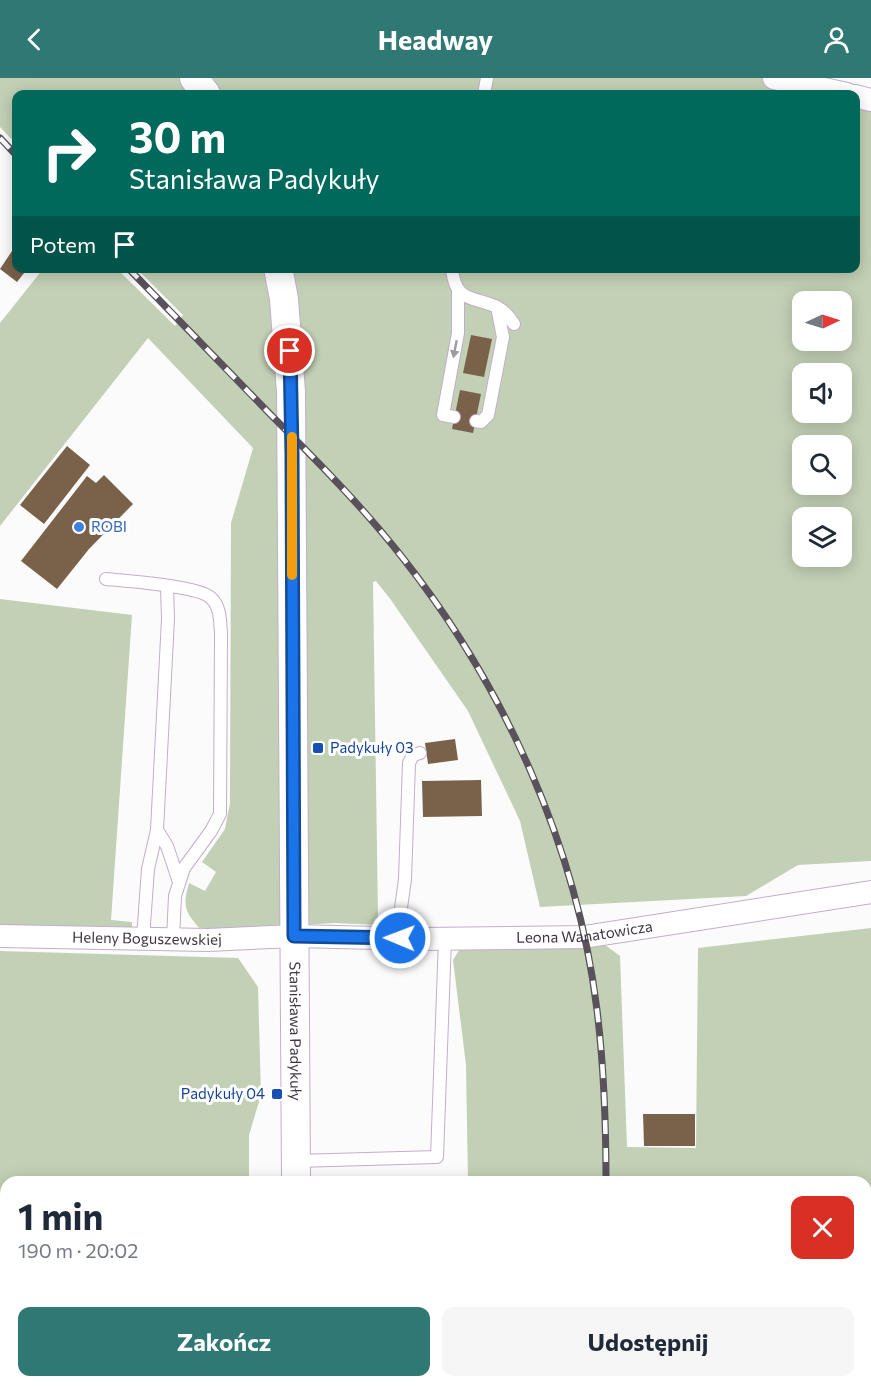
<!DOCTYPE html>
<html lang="pl">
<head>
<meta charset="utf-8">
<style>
  body { margin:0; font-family:Commissioner,sans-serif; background:#f6f6f7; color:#1f2937; height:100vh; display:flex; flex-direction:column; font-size:22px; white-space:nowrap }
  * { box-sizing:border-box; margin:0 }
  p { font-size:20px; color:#747a83 }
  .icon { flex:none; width:33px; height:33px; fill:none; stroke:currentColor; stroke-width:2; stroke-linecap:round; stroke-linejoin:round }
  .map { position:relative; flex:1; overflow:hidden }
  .details { position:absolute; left:0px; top:1098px; width:872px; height:212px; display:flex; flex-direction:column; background:#fff; border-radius:18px 18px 0 0; box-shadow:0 3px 15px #0003 }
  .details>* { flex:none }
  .banner { position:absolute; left:12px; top:12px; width:848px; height:183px; border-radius:12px; box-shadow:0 3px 15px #0003; background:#00695c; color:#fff; overflow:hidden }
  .needle { width:39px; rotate:86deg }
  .buttons { position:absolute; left:792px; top:213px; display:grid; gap:12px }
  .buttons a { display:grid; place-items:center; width:60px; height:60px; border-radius:12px; background:#fff; box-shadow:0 3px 15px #0003; font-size:30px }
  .pin { position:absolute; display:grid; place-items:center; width:51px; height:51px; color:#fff; margin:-26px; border:3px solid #fff; border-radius:50%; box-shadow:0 2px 6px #0007 }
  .me { position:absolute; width:66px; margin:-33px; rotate:271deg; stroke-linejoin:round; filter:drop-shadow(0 0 4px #0008) }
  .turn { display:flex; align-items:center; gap:21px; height:126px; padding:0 18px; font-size:27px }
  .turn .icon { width:78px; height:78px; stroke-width:2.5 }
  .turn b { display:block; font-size:42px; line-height:51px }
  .then { display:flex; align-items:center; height:57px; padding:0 18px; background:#0003; gap:12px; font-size:22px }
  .round { display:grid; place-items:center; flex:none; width:63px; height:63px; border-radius:12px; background:#f6f6f7 }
  .head { display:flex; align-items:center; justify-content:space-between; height:102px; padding:0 18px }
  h1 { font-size:36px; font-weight:700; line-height:45px }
  .action { display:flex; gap:12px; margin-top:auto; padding:12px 18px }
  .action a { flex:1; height:69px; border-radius:12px; background:#2f7873; color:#fff; font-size:24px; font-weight:700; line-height:69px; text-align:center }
  .action a+a { background:#f6f6f7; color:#1f2937 }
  header { display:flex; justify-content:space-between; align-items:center; height:78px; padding:0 18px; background:#2f7873; color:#fff; font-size:27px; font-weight:700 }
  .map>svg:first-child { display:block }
  .green { fill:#c2d0b5; fill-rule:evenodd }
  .building { fill:#7a624a }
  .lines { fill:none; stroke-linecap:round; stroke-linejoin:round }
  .service-casing { stroke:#c4adca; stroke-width:14 }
  .minor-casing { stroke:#c4adca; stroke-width:24 }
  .tertiary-casing { stroke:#c4adca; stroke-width:30 }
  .service { stroke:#fff; stroke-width:12 }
  .minor { stroke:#fff; stroke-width:22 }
  .tertiary { stroke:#fff; stroke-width:28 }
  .rail-casing { stroke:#59515b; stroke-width:7 }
  .rail { stroke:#fff; stroke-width:4.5; stroke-dasharray:14; stroke-linecap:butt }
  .oneway { fill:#9f9aa0 }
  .route-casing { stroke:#114b97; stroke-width:15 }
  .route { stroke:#1a73e8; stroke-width:10 }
  .slow { stroke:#f59e0b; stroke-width:10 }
  .shop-dot { fill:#3f7fe0; stroke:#fff; stroke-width:2 }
  .transit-dot { fill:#1a4fb4; stroke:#fff; stroke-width:2 }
  .labels { text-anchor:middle; stroke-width:6; stroke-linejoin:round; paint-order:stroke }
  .shop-label { font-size:15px; fill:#366cbe; stroke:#fff; text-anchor:start }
  .transit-label { font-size:15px; fill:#164399; stroke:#fff; text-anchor:start }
  .street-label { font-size:15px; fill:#3f3642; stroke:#fff }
</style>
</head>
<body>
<header><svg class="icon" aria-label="back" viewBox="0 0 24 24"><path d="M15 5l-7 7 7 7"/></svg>Headway<svg class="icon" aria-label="person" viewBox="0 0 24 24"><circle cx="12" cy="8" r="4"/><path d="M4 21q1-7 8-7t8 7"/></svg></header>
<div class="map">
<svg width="871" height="1309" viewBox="0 0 871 1309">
  <rect width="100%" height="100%" fill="#fbfbfb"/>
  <g class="green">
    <path d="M0,0h825l46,10v773l-73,4 -52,31 -206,11 -20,-86 -52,-110 -77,-111 -15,-19 -3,1 5,335h8l-1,4 -8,4 -42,-2 -133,8c-17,-19 -20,-24 -13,-48l16,8 11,-19 -14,-10 23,-33 5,-26 1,-280 22,-75 -105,-110 -148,188v-203l43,-54h74l58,57 8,-11 -46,-46 718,-1v-174h-839v50l-16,-17zM802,224h40v38h-40zM802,296h40v38h-40zM802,368h40v38h-40zM802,440h40v38h-40z"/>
    <polygon points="0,521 132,537 111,842 132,844 132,851 0,849"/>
    <polygon points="871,850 871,1309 467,1309 467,1304 866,1304 866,1104 468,1104 466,987 453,882 461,869 601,864 620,878 627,1069 696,1070 698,870"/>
    <polygon points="0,873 238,880 258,909 261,1017 249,1057 249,1104 6,1104 6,1304 250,1304 250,1309 0,1309"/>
  </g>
  <g class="building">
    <polygon points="16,167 16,190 28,190 17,204 0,191"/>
    <polygon points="471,257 492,261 484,299 463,295"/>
    <polygon points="460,312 481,316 473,355 452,351"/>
    <polygon points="67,368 90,387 44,446 20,427"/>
    <polygon points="104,397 133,426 89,471 57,511 21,483 87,398 96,405"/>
    <polygon points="455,661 458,682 428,686 425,665"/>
    <polygon points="481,702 482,738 423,739 422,703"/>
    <polygon points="643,1036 695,1036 695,1068 644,1068"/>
  </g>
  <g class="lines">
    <defs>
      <g id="service">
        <polyline points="484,16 487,0"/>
        <path d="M452,190c3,35 21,28 45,39 8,4 12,10 17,17"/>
        <polyline points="454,339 443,337 458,255 458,212"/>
        <polyline points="476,343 481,344 488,337 503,259 497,229"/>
        <path d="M106,501c20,2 93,7 105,19 10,9 9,24 10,36l-1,180 -9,17 -27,37 -9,28 -2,43"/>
        <polyline points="157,752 167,768 179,804"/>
        <polyline points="143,860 148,791 157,752 168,541 167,509"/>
        <polyline points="400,860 400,837 405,801 409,685 413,677 420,675"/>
        <polyline points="296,1083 437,1079 445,861"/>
      </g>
      <g id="minor">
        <polyline points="774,0 847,16"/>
        <polyline points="855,18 871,22"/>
        <path id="s1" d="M0,858l208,4 86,-4 127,3 163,-2 287,-45"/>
      </g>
      <g id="tertiary">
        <polyline points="194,0 206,16"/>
        <path id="s2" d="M278,190l6,31 7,93 5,790"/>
        <polyline points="298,1304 298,1309"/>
      </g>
    </defs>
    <use href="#service" class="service-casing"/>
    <use href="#minor" class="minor-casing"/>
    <use href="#tertiary" class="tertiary-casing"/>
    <use href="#service" class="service"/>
    <use href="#minor" class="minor"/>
    <use href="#tertiary" class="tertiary"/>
    <defs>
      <g id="rail">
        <polyline points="0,60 16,77"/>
        <path d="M128,190c48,49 95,98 143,147 45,45 91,91 131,142 102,129 175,289 195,453 7,57 9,115 9,172"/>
        <polyline points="607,1309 607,1304"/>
      </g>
    </defs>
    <use href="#rail" class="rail-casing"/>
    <use href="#rail" class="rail"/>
  </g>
  <defs><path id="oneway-solid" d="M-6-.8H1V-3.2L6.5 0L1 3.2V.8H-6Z" transform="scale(1.5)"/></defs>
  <use class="oneway" href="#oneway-solid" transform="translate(455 271) rotate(101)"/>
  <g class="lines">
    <defs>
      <polyline id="route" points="290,273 292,376 294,858 400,860"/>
    </defs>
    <use href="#route" class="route-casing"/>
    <use href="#route" class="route"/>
    <polyline class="slow" points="292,359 292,497"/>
  </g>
  <circle class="shop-dot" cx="79" cy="449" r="6"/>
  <g class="transit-dot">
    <rect x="312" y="664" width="12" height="12" rx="3"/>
    <rect x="271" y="1010" width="12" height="12" rx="3"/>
  </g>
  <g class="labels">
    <g class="shop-label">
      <text x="91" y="454">ROBI</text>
    </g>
    <g class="transit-label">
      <text x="330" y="675">Padykuły 03</text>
      <text x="265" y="1021" text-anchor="end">Padykuły 04</text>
    </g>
    <g class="street-label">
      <text dy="5" stroke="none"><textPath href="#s1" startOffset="585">Leona Wanatowicza</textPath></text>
      <text dy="5" stroke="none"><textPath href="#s1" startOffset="147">Heleny Boguszewskiej</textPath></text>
      <text dy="5" stroke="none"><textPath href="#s2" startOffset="764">Stanisława Padykuły</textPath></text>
    </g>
  </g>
</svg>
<div class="buttons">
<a><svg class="needle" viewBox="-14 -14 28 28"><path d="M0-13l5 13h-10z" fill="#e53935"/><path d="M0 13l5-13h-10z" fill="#747a83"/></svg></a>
<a><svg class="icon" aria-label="sound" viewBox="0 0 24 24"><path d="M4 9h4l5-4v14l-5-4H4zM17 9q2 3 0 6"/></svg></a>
<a><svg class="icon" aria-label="search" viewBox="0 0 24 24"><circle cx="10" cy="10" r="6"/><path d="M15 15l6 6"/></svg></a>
<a><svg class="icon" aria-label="layers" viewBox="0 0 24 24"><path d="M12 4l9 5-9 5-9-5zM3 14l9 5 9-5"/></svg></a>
</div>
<div class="pin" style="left:290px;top:273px;background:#d93025"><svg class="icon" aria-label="arrive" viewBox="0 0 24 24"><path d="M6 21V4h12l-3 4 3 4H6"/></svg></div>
<svg class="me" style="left:400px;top:860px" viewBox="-20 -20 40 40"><circle r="17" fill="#1a73e8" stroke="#fff" stroke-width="3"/><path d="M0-11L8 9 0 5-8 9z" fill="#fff"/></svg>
<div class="banner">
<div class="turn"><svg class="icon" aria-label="right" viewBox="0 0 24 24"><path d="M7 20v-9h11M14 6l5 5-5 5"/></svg><div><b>30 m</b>Stanisława Padykuły</div></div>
<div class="then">Potem<svg class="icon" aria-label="arrive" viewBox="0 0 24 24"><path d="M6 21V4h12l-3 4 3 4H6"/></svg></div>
</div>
<section class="details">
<div class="head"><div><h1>1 min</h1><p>190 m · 20:02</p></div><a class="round" style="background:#d93025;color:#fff"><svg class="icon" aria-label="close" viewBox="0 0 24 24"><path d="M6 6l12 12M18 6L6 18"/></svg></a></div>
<div class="action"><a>Zakończ</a><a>Udostępnij</a></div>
</section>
</div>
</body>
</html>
